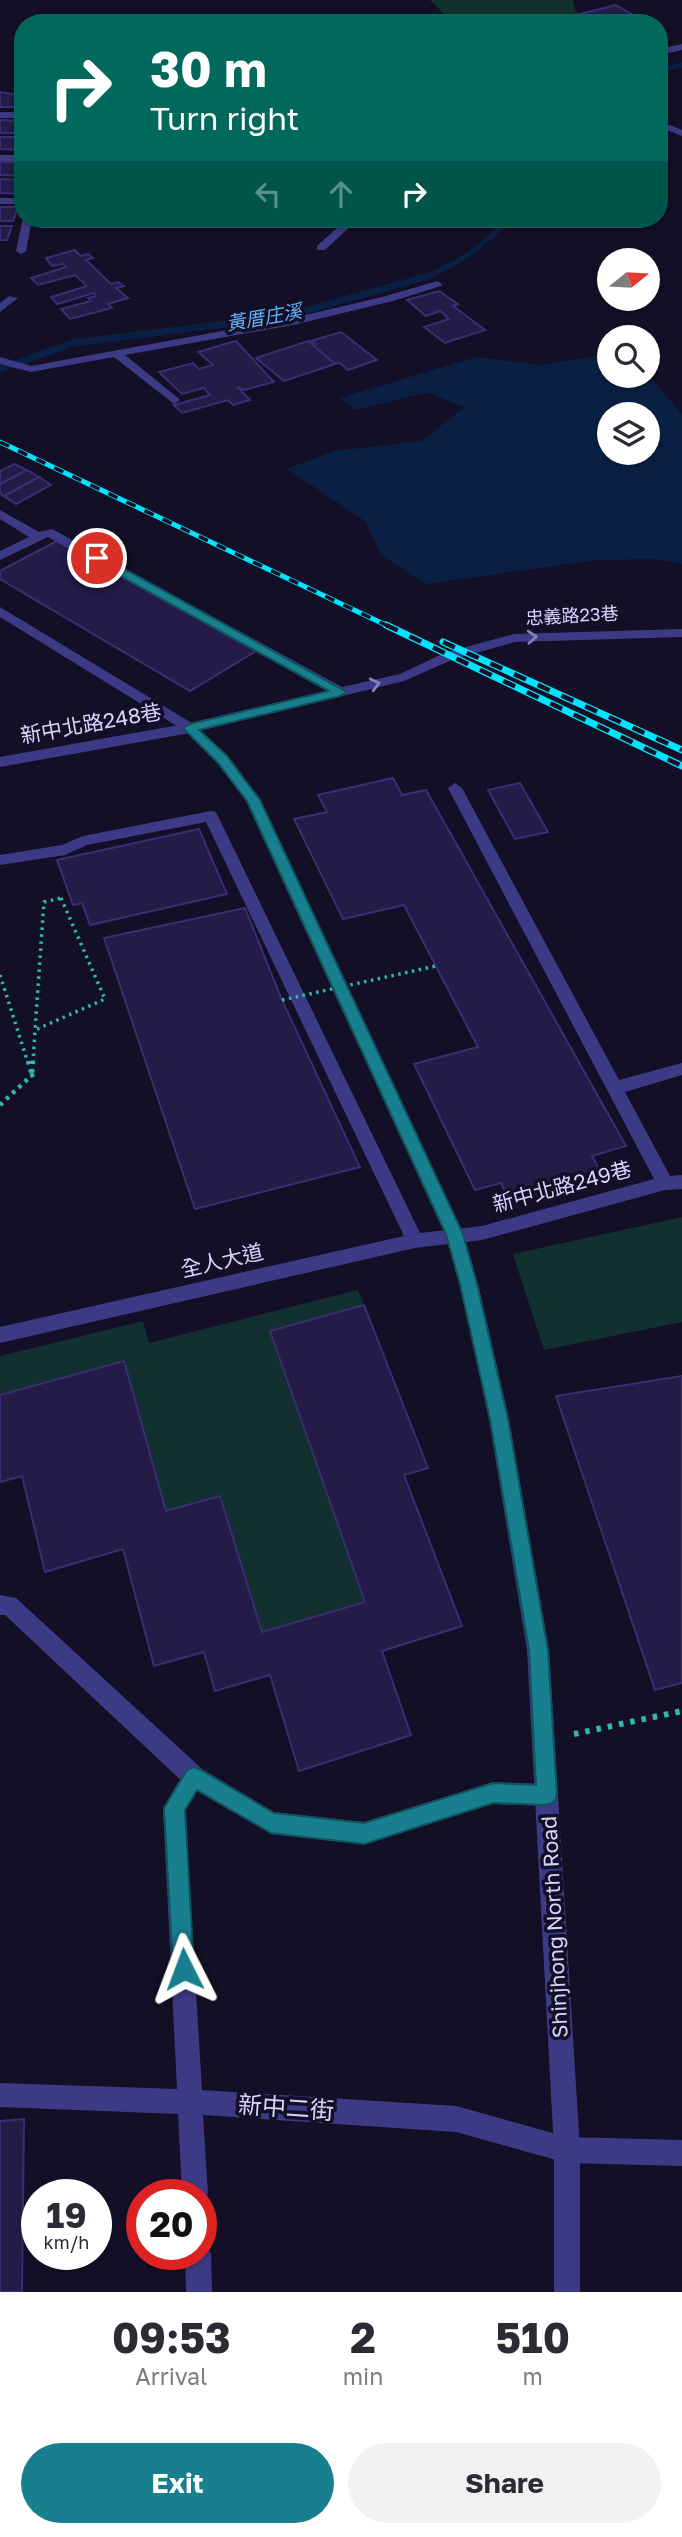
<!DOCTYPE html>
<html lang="en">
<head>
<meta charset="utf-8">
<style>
  body { margin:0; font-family:"Golos Text","Noto Sans TC",sans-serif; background:#f2f2f3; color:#2b2b33; height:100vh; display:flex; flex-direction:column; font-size:26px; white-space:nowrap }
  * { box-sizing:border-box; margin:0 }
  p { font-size:23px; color:#7c7c81 }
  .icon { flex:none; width:38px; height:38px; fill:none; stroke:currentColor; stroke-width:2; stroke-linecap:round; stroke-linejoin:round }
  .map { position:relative; height:2292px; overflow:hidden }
  .side { display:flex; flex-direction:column; background:#fff; flex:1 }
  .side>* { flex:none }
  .hud { position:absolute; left:14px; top:14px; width:654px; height:214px; border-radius:28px; box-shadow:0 2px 5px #0004; background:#00695c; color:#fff; overflow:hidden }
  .needle { width:46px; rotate:72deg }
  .fabs { position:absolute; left:597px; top:248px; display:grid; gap:14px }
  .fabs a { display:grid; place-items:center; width:63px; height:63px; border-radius:50%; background:#fff; box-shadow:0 2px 5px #0004; font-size:35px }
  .speed { position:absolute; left:21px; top:2179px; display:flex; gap:14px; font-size:35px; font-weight:700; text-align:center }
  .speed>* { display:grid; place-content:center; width:91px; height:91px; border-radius:50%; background:#fff; box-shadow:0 2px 5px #0004; line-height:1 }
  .speed small { font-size:18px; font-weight:400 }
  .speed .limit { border:10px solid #d22; background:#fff; color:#111 }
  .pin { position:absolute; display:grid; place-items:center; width:60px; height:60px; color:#fff; margin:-30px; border:4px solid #fff; border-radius:50%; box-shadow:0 2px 7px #0007 }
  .me { position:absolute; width:77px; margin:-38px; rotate:357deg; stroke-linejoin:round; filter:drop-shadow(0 0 5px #0008) }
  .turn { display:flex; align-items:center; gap:24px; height:147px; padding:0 21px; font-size:32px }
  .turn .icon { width:91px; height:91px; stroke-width:2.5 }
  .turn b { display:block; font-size:49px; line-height:60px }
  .lanes { display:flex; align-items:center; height:66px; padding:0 21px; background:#0003; justify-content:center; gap:35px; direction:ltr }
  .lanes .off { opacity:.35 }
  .eta { display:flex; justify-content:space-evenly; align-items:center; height:119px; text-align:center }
  .eta b { font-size:42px; font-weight:700; line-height:49px }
  .primary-button { display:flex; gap:14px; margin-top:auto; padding:14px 21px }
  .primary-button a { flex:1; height:80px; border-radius:42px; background:#187f8f; color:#fff; font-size:28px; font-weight:700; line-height:80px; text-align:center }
  .primary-button a+a { background:#f2f2f3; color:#2b2b33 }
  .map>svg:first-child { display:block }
  .green { fill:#12302f }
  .water { fill:#0a1f44; fill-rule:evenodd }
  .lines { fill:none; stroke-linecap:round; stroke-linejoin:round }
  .stream-far1 { stroke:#0a1f44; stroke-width:5 }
  .stream { stroke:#0a1f44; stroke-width:7 }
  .building { fill:#241b47; stroke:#3b2d73; stroke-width:2 }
  .path-far2 { stroke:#2fb8b0; stroke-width:3.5; stroke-dasharray:2.5 4.5; stroke-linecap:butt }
  .path-far1 { stroke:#2fb8b0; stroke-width:4.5; stroke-dasharray:3.5 5; stroke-linecap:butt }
  .path { stroke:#2fb8b0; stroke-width:6; stroke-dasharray:4.5 7; stroke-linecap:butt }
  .service { fill:#3d3a85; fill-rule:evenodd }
  .minor { fill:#3d3a85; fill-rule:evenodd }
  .tertiary { fill:#3d3a85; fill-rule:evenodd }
  .rail-far1-casing { stroke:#00e5ff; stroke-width:5 }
  .rail-casing { stroke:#00e5ff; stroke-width:7 }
  .rail-far1 { stroke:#130f26; stroke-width:3.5; stroke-dasharray:10; stroke-linecap:butt }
  .rail { stroke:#130f26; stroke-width:4.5; stroke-dasharray:13; stroke-linecap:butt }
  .path-bridge { stroke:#2fb8b0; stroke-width:3.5; stroke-dasharray:2.5 4.5; stroke-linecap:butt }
  .oneway { stroke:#837fbc }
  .route { fill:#187f8f; stroke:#10535d; stroke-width:2 }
  .labels { text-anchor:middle; stroke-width:7; stroke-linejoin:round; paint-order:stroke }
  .far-street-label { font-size:18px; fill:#d9d4ff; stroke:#130f26 }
  .far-water-label { font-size:19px; font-style:italic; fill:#62b6ff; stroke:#130f26 }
  .street-label { font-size:21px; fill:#d9d4ff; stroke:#130f26 }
  .near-street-label { font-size:24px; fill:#d9d4ff; stroke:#130f26 }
</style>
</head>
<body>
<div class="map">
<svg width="682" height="2292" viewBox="0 0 682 2292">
  <rect width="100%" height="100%" fill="#130f26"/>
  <g class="green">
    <polygon points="430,0 573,0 575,10 589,23 460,23 446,16"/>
    <polygon points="682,1217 682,1322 544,1350 513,1254"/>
    <polygon points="358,1290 364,1305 270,1331 365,1602 262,1632 220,1496 166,1511 124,1361 0,1395 0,1356 143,1321 149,1343"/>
  </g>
  <path class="water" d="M609,354v22l39,-1 34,39v150l-27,-5 -58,1 -172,24 -44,-29 -16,-34 -78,-52 47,-18 87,-10 44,-34 -38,-14 -73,17 -14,-12 136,-41 65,8zM609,415h39v38h-39z"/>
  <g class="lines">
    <g class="stream-far1">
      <polyline points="660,70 682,65"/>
      <path d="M420,279c36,-13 63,-34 90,-60"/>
    </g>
    <polyline class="stream" points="0,369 73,343 283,317 425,277"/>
  </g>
  <g class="building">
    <polygon points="616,5 647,23 589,23 576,15"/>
    <polygon points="0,92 23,96 23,107 0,107"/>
    <polygon points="0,120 23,121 23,133 0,133"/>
    <polygon points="0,137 23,137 23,150 0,149"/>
    <polygon points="0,162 23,162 23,176 0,175"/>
    <polygon points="0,179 23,180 22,194 0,193"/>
    <polygon points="0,207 18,207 13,221 0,221"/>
    <polygon points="0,226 12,226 7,240 0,240"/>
    <polygon points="75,250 80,256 88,254 93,258 86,260 111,284 118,282 124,286 116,288 128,298 108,304 112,308 70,319 61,309 91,301 88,298 96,296 94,293 57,304 51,297 87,286 75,275 38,285 31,278 66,267 63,264 52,266 46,258"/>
    <polygon points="439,291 458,304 453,306 485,330 445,343 424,327 449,319 440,311 426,316 407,300"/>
    <polygon points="341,332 377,360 348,370 340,363 335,364 314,346 316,345 311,341"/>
    <polygon points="236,341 274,382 244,390 237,387 250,400 233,405 228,400 182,413 174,405 210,395 204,388 182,394 159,372 193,363 199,369 213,365 198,352"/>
    <polygon points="308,341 335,364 284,381 256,358"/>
    <polygon points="14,464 27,470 0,484 0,471"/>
    <polygon points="27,470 39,477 4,496 0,494 0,484"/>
    <polygon points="39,477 51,485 16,504 4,496"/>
    <polygon points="57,541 256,651 190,691 0,579 0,571"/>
    <polygon points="393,778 402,795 426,790 626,1146 592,1156 604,1178 511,1204 501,1183 475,1190 414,1064 478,1047 404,905 343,919 294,819 327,812 318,795"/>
    <polygon points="520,783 548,832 515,839 488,790"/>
    <polygon points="199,829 227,894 90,925 82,903 73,905 57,860"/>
    <polygon points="245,908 282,1000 360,1167 195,1209 104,938"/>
    <polygon points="364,1305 428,1468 404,1475 462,1626 382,1651 411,1735 299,1771 270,1675 215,1691 204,1652 154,1666 123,1549 45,1572 22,1476 0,1482 0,1395 124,1361 166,1511 220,1496 262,1632 365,1602 270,1331"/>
    <polygon points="682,1376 682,1683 655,1690 556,1396"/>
    <polygon points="24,2119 22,2292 0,2292 0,2121"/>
  </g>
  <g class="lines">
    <g class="path-far2">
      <polygon points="61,898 105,999 35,1030 44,902"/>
      <polyline points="0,975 28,1063"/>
      <polyline points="33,1063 35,1030"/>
    </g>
    <g class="path-far1">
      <polyline points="28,1061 32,1075 33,1061"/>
      <polyline points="0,1105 32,1075 35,1081"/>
    </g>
    <polyline class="path" points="574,1734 682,1711"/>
    <g class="service">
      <polygon points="682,44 682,50 660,55 660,49"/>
      <polygon points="660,121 682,130 682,136 660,127"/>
      <polygon points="23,218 32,219 26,251 21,254 16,251"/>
      <polygon points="437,281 442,284 441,286 393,301 293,325 125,355 178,398 180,400 174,404 114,357 31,372 0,364 0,357 31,366 293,318 386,296"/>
      <polygon points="9,296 18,298 0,312 0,303"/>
      <polygon points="0,510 39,532 52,529 342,687 400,674 444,653 514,634 682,629 682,637 515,642 454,659 404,681 190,733 0,767 0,757 190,723 327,691 48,537 0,560 0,551 29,537 0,519"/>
      <polygon points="455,783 462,788 619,1080 682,1063 682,1075 625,1092 670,1176 682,1175 682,1189 665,1190 482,1240 415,1248 0,1343 0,1327 404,1236 206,822 87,845 65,855 0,865 0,855 62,845 83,836 211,811 216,812 420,1233 482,1226 654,1179 448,788"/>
      <polygon points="194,1766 202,1769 205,1777 185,1811 202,2090 456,2106 567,2137 682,2140 682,2166 567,2163 456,2132 203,2115 208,2194 201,2204 201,2194 182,2194 178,2114 0,2107 0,2083 177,2089 163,1808 186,1769"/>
      <polygon points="201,2242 207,2245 211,2254 212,2292 186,2292 185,2254 201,2254"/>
    </g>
    <g class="minor">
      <rect x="0" y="112" width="23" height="6"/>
      <rect x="0" y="155" width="23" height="6"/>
      <rect x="0" y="198" width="23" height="6"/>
      <polygon points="347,219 358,219 325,250 317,250 317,246"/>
      <polygon points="0,1595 16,1598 202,1769 274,1812 364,1822 493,1782 546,1784 554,1787 557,1795 554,1803 546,1806 493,1804 364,1844 271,1834 186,1785 5,1615 0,1615"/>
    </g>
    <polygon class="tertiary" points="0,607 195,725 228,757 258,797 463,1234 478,1284 509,1419 549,1650 580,2150 580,2292 554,2292 554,2150 527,1650 489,1419 460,1284 445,1234 246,801 218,763 185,731 0,617"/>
    <defs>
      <polyline id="rail-far1" points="0,442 390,627"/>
      <g id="rail">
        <polyline points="386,625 682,766"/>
        <polyline points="443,642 682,750"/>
      </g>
    </defs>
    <use href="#rail-far1" class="rail-far1-casing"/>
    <use href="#rail" class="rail-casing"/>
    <use href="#rail-far1" class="rail-far1"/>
    <use href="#rail" class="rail"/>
    <polyline class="path-bridge" points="282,1000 436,966"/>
  </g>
  <defs><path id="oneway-chevron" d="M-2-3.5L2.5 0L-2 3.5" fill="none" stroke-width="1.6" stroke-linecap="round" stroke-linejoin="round" transform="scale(1.75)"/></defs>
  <g class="oneway">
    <use href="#oneway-chevron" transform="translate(532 637) rotate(-3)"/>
    <use href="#oneway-chevron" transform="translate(375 684) rotate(-14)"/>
  </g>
  <polygon class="route" points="93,556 101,556 347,692 340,696 199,730 227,756 260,800 463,1234 477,1284 508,1419 548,1650 557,1795 554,1802 547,1805 493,1803 364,1844 271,1833 197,1790 185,1810 194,1969 191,1976 184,1980 176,1976 173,1969 164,1808 187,1770 194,1767 201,1770 274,1813 364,1823 493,1783 536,1785 529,1650 490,1419 460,1284 446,1234 247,801 218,763 183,728 190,724 329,691 93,561"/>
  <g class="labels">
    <g class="far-street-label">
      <text transform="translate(572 616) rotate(-3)" y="6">忠義路23巷</text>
    </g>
    <g class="far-water-label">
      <text transform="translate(264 317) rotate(-10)" y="7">黃厝庄溪</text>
    </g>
    <g class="street-label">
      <text transform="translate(91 724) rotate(-10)" y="7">新中北路248巷</text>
      <text transform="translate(562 1187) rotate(-15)" y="7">新中北路249巷</text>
      <text transform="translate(222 1261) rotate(-13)" y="7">全人大道</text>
      <text transform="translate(555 1927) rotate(-93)" y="7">Shinjhong North Road</text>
    </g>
    <g class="near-street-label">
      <text transform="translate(286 2108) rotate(4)" y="8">新中二街</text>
    </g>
  </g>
</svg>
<div class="fabs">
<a><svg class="needle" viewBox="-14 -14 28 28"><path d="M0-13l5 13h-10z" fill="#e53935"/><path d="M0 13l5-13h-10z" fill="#7c7c81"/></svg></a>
<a><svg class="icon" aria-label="search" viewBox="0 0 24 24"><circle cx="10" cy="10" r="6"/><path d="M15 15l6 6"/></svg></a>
<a><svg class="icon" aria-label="layers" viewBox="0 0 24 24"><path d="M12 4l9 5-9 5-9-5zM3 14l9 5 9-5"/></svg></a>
</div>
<div class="speed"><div>19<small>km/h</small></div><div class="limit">20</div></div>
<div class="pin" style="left:97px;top:558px;background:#d93025"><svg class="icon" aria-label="arrive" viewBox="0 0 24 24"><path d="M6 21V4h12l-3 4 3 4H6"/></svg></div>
<svg class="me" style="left:184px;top:1969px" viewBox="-20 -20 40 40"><path d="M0-17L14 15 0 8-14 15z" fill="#187f8f" stroke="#fff" stroke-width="4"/></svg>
<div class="hud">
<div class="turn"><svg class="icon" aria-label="right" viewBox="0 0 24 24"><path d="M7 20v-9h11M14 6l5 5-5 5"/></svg><div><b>30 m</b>Turn right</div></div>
<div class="lanes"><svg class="icon off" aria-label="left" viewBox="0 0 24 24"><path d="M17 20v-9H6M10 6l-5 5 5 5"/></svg><svg class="icon off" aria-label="ahead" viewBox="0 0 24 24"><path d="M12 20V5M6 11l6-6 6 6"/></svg><svg class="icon" aria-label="right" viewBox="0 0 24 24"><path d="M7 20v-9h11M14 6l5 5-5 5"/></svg></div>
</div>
</div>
<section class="side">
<div class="eta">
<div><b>09:53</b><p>Arrival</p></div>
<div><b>2</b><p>min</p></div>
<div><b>510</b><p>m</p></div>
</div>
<div class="primary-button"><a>Exit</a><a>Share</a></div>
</section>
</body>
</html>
